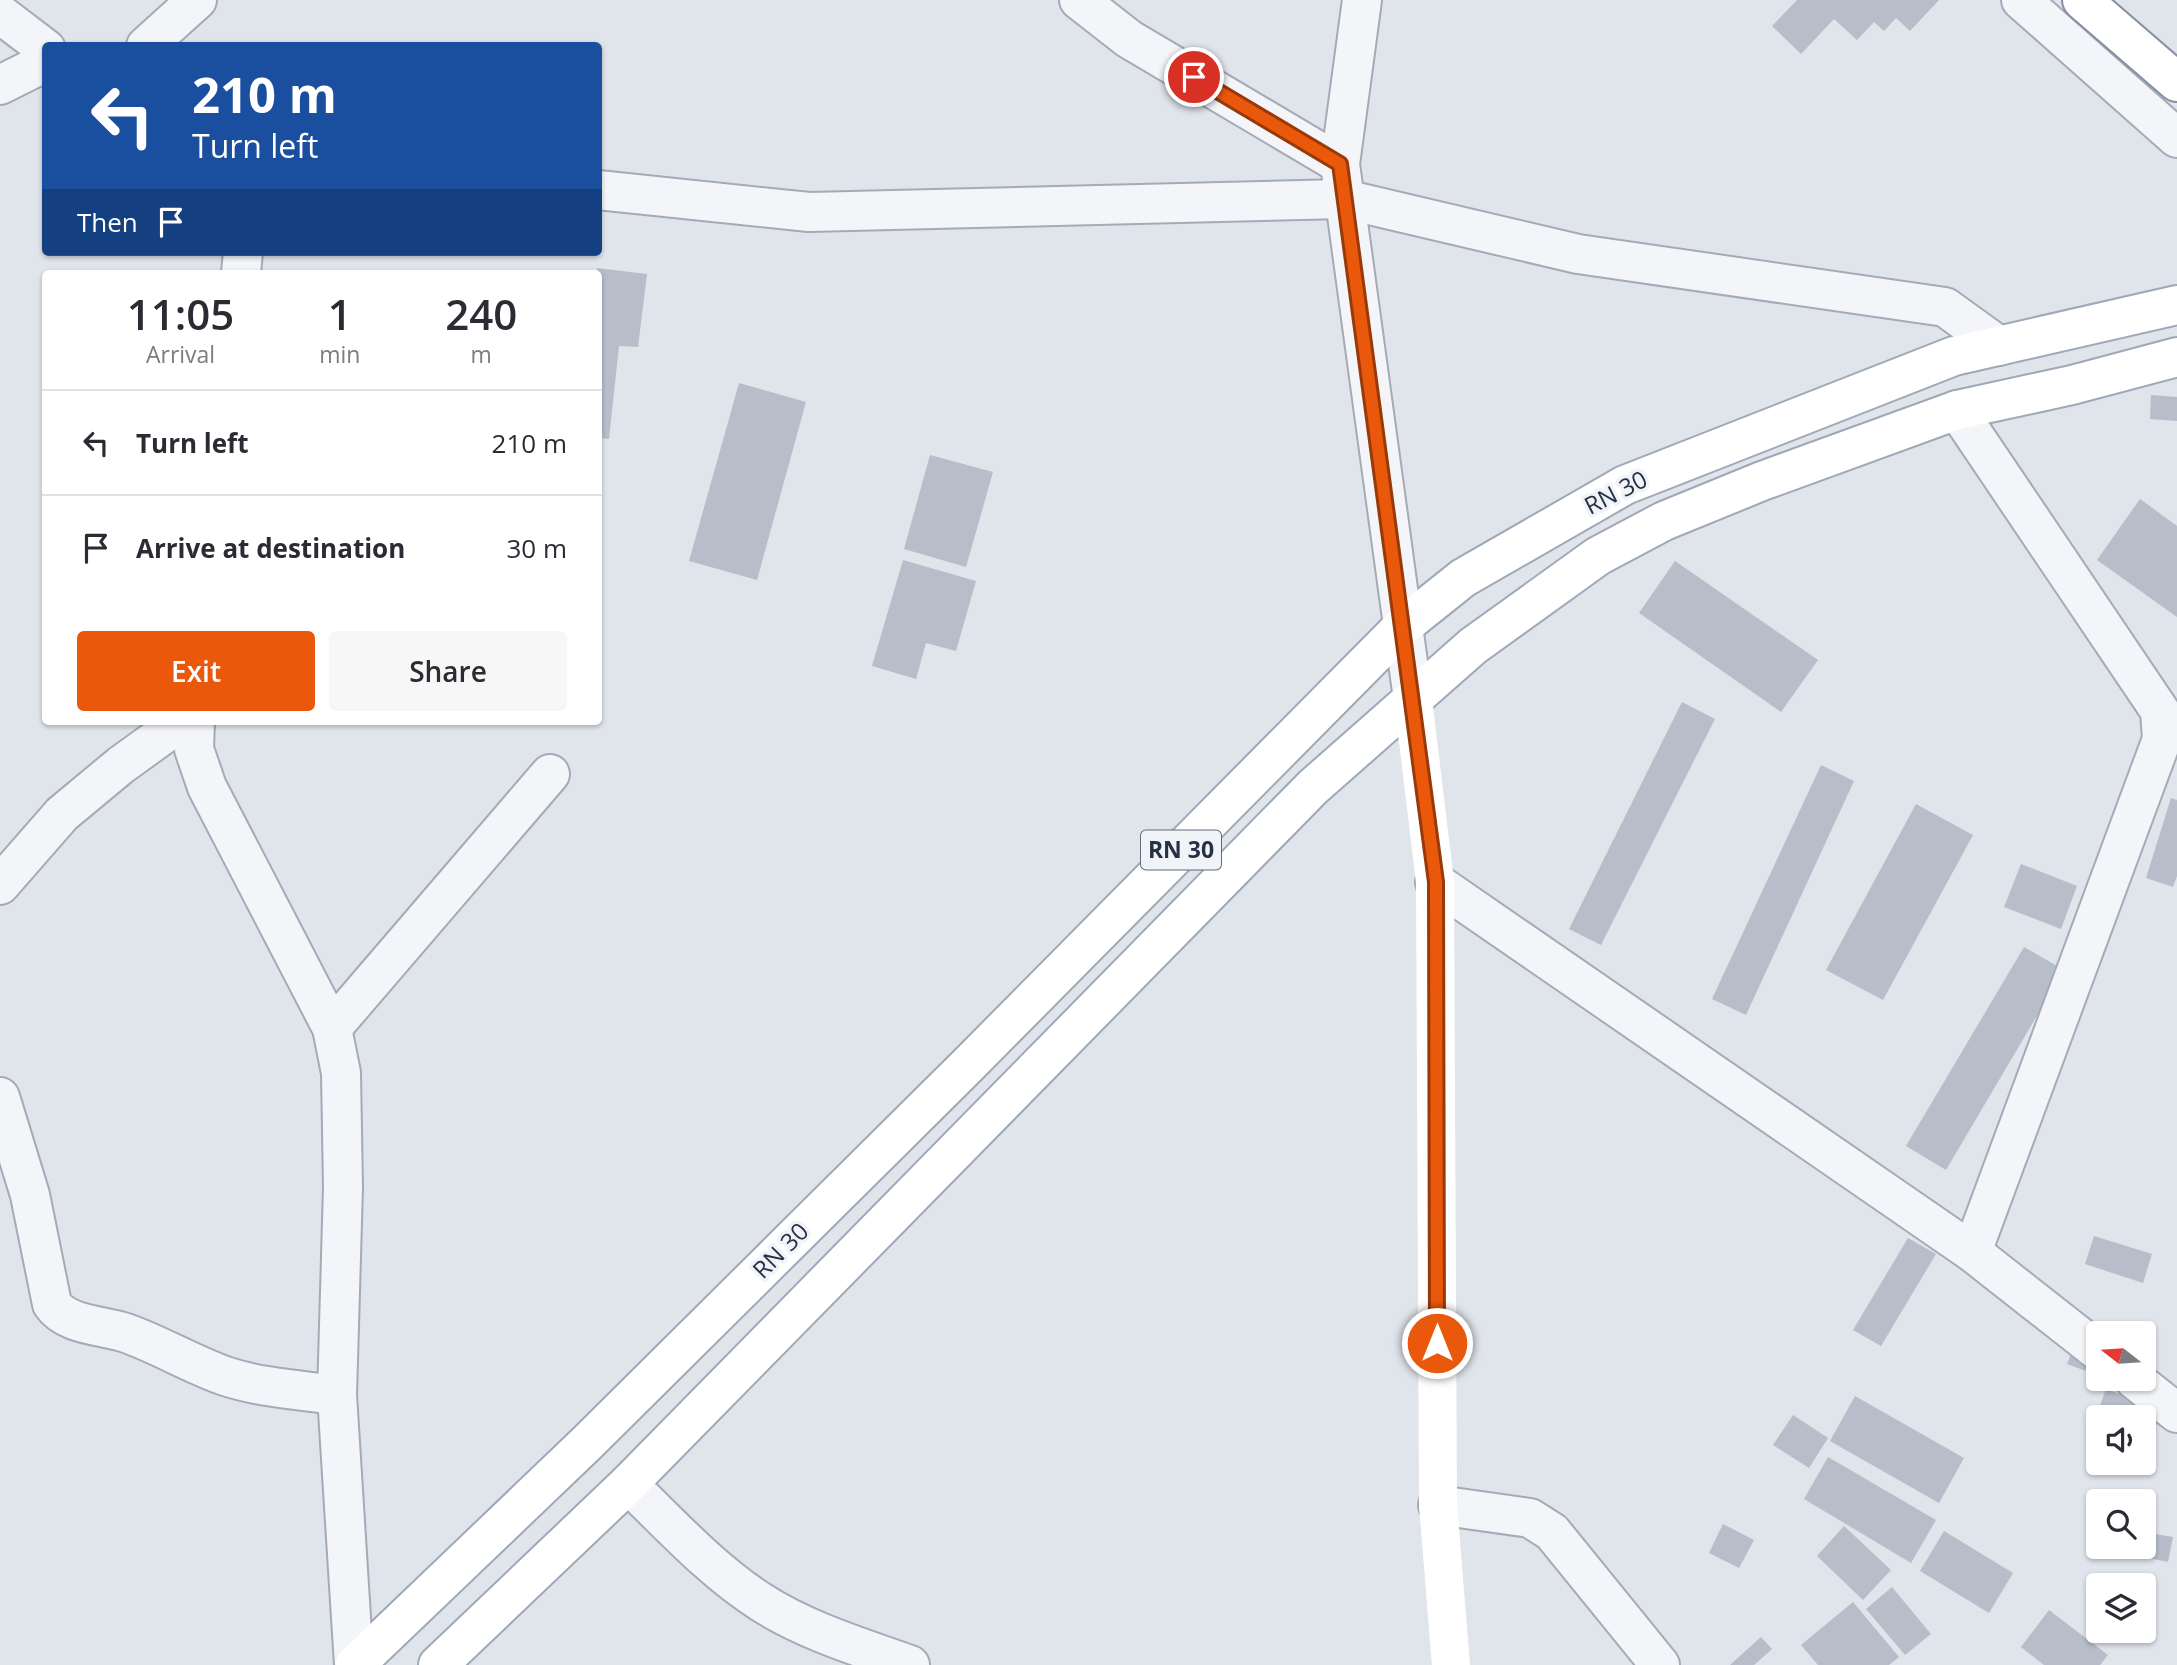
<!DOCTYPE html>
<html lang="en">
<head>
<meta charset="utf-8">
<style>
  body { margin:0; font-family:"Open Sans",sans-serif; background:#f7f7f7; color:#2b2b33; height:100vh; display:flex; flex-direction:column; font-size:26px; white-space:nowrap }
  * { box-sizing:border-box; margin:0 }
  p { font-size:23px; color:#7c7c81 }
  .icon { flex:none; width:38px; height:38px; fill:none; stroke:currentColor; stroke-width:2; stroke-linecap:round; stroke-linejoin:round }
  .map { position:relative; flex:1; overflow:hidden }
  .panel { position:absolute; left:42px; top:270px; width:560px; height:455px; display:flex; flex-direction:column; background:#fff; border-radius:7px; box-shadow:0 2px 5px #0004 }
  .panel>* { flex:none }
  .banner { position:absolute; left:42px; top:42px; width:560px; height:214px; border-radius:7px; box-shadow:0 2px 5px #0004; background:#1a4fa0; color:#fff; overflow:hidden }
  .needle { width:46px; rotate:287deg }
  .fabs { position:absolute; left:2086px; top:1321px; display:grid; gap:14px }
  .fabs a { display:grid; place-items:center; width:70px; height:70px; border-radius:7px; background:#fff; box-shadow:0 2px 5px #0004; font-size:35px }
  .pin { position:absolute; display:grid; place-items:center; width:60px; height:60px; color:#fff; margin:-30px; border:4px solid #fff; border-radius:50%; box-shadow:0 2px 7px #0007 }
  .me { position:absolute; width:77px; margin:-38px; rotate:0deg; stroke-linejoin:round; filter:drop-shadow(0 0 5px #0008) }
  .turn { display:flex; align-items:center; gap:24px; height:147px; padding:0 35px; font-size:32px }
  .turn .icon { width:91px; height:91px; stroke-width:2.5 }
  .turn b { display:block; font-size:49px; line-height:60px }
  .then { display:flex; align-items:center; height:66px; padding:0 35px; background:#0003; gap:14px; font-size:26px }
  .eta { display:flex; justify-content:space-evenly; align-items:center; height:119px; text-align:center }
  .eta b { font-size:42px; font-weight:600; line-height:49px }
  .action { display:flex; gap:14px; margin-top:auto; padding:14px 35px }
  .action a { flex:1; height:80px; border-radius:7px; background:#ea580c; color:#fff; font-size:28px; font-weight:600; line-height:80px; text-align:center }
  .action a+a { background:#f7f7f7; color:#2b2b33 }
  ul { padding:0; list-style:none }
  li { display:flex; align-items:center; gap:21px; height:105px; padding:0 35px; border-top:2px solid #e1e1e2 }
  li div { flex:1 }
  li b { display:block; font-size:26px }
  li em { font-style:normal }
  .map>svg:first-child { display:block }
  .building { fill:#b7bdc9 }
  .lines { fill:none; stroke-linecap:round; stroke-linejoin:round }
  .street-casing { stroke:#a5abb6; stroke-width:42 }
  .primary-casing { stroke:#9ea8b8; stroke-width:42 }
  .highway-casing { stroke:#8690a3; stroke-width:42 }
  .street { stroke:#f3f5f8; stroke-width:38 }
  .secondary { stroke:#fff; stroke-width:38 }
  .primary { stroke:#fff; stroke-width:38 }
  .highway { stroke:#fff; stroke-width:38 }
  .route-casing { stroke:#983908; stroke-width:18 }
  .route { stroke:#ea580c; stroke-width:12 }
  .labels { text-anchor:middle; stroke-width:7; stroke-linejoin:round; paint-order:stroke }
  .shield { fill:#f0f3f8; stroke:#636b7a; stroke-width:2 }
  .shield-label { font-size:23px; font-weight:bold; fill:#273144 }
  .street-label { font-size:24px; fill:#273144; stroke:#f0f3f8 }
</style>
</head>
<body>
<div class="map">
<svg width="2177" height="1665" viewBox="0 0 2177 1665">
  <rect width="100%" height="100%" fill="#e0e4eb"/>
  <g class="building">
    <polygon points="1797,0 1939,0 1910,31 1896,18 1884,31 1874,22 1857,40 1834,19 1801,54 1772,26"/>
    <polygon points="597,268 647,274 638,347 619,346 609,439 598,438"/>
    <polygon points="739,383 806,402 757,580 689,561"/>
    <polygon points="2151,395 2177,397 2177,421 2150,419"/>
    <polygon points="930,455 993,472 966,567 904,549"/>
    <polygon points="2140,499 2177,526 2177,617 2097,560"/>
    <polygon points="903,560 976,581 956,651 926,643 916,679 872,666"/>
    <polygon points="1675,561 1818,660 1781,712 1639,613"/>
    <polygon points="1682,702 1715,719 1601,945 1569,929"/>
    <polygon points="1821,765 1854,781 1746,1015 1712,999"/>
    <polygon points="2171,798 2177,800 2177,876 2173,887 2146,878"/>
    <polygon points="1916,804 1973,835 1883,1000 1826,970"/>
    <polygon points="2021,864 2077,886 2061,929 2004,907"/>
    <polygon points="2024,947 2064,970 1946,1170 1906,1146"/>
    <polygon points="2094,1236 2152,1254 2143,1283 2085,1264"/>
    <polygon points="1908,1238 1936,1254 1881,1346 1853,1330"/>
    <polygon points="2072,1351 2098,1360 2097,1375 2067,1364"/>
    <polygon points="2106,1389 2162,1410 2154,1432 2144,1428 2144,1418 2115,1418 2098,1411"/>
    <polygon points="1855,1396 1964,1458 1939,1503 1830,1441"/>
    <polygon points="1793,1415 1828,1438 1809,1468 1773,1445"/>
    <polygon points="1828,1457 1936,1520 1911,1563 1804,1499"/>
    <polygon points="1723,1524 1754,1540 1739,1568 1709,1553"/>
    <polygon points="1844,1526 1891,1570 1863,1600 1817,1556"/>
    <polygon points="1944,1531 2013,1573 1989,1613 1920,1571"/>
    <polygon points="2144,1532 2173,1537 2168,1562 2139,1556 2140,1547 2144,1547"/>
    <polygon points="1892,1587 1931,1634 1905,1655 1866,1609"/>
    <polygon points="1853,1602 1899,1657 1889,1665 1818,1665 1801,1645"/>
    <polygon points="2049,1610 2108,1655 2100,1665 2044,1665 2021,1647"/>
    <polygon points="1761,1637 1772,1649 1754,1665 1730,1665"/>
  </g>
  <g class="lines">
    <defs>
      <g id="street">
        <polyline points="1079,0 1129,39 1340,164"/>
        <polyline points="1362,0 1340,164 1413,699"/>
        <polyline points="2021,0 2177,138"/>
        <polyline points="0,14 46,49"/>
        <polyline points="146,46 197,0"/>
        <polyline points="0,85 46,62"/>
        <polyline points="598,190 809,212 1344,199 1578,254 1945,307 1999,346"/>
        <polyline points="241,273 243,252"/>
        <polyline points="1957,410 2160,711 2162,739 1972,1252"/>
        <polyline points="195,721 194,749 207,787 332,1028 341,1073 343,1187 337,1395 354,1665"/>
        <polyline points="1435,882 1972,1252 2098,1351"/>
        <polyline points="0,885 62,814 121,765 182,721"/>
        <polyline points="332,1028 550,774"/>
        <path d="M0,1097l30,98 22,109c15,22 51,21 74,29 34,12 65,31 99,43 36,12 75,14 112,19"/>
        <polyline points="2134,1379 2177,1413"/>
        <path d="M628,1484c43,41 83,86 133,118 45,29 99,45 149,63"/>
        <polyline points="1438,1505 1530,1518 1552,1532 1660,1665"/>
      </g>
      <g id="primary">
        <polyline points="355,1665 587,1443 968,1065 1403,626 1463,578 1625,485 1954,356 2177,305"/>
        <polyline points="438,1665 628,1484 1313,787 1473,646 1598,556 1664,521 1762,481 1957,410 2072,385 2177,357"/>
      </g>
      <polyline id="highway" points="2082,0 2177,82"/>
    </defs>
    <use href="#street" class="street-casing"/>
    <use href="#primary" class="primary-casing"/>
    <use href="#highway" class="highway-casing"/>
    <use href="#street" class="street"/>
    <polyline class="secondary" points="1413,699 1435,882 1438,1505 1451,1665"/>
    <use href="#primary" class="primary"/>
    <use href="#highway" class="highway"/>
  </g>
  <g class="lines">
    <defs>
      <polyline id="route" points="1194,77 1340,164 1436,882 1437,1343"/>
    </defs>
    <use href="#route" class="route-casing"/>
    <use href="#route" class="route"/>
  </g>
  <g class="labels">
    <rect class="shield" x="1141" y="830.5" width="80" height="39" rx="5"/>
    <g class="shield-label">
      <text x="1181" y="858">RN 30</text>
    </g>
    <g class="street-label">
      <text transform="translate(1616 493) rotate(-27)" y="8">RN 30</text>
      <text transform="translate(781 1251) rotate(-45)" y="8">RN 30</text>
    </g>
  </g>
</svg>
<div class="fabs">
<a><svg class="needle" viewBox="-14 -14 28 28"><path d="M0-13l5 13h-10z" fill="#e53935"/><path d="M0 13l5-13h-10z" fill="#7c7c81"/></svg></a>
<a><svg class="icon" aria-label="sound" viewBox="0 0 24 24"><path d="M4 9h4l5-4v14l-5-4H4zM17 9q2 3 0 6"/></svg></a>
<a><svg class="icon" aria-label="search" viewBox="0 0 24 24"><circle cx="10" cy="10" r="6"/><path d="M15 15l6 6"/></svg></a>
<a><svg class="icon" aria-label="layers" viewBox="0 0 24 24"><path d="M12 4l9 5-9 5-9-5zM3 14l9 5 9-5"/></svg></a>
</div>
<div class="pin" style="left:1194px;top:77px;background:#d93025"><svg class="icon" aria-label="arrive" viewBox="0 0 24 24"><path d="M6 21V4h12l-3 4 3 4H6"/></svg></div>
<svg class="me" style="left:1437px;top:1343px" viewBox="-20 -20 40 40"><circle r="17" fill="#ea580c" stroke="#fff" stroke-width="3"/><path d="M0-11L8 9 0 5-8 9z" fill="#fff"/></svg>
<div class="banner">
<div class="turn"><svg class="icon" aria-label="left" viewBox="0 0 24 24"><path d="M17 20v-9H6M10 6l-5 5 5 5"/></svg><div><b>210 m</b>Turn left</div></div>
<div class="then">Then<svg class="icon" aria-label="arrive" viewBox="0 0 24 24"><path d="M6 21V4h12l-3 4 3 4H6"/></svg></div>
</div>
<section class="panel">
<div class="eta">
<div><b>11:05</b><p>Arrival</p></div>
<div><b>1</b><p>min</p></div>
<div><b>240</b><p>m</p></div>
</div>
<ul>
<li><svg class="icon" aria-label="left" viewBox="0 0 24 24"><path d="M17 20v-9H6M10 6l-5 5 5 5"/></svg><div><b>Turn left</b></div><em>210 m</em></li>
<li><svg class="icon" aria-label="arrive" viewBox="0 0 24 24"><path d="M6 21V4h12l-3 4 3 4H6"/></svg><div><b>Arrive at destination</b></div><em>30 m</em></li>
</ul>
<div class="action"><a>Exit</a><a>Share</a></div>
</section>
</div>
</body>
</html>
